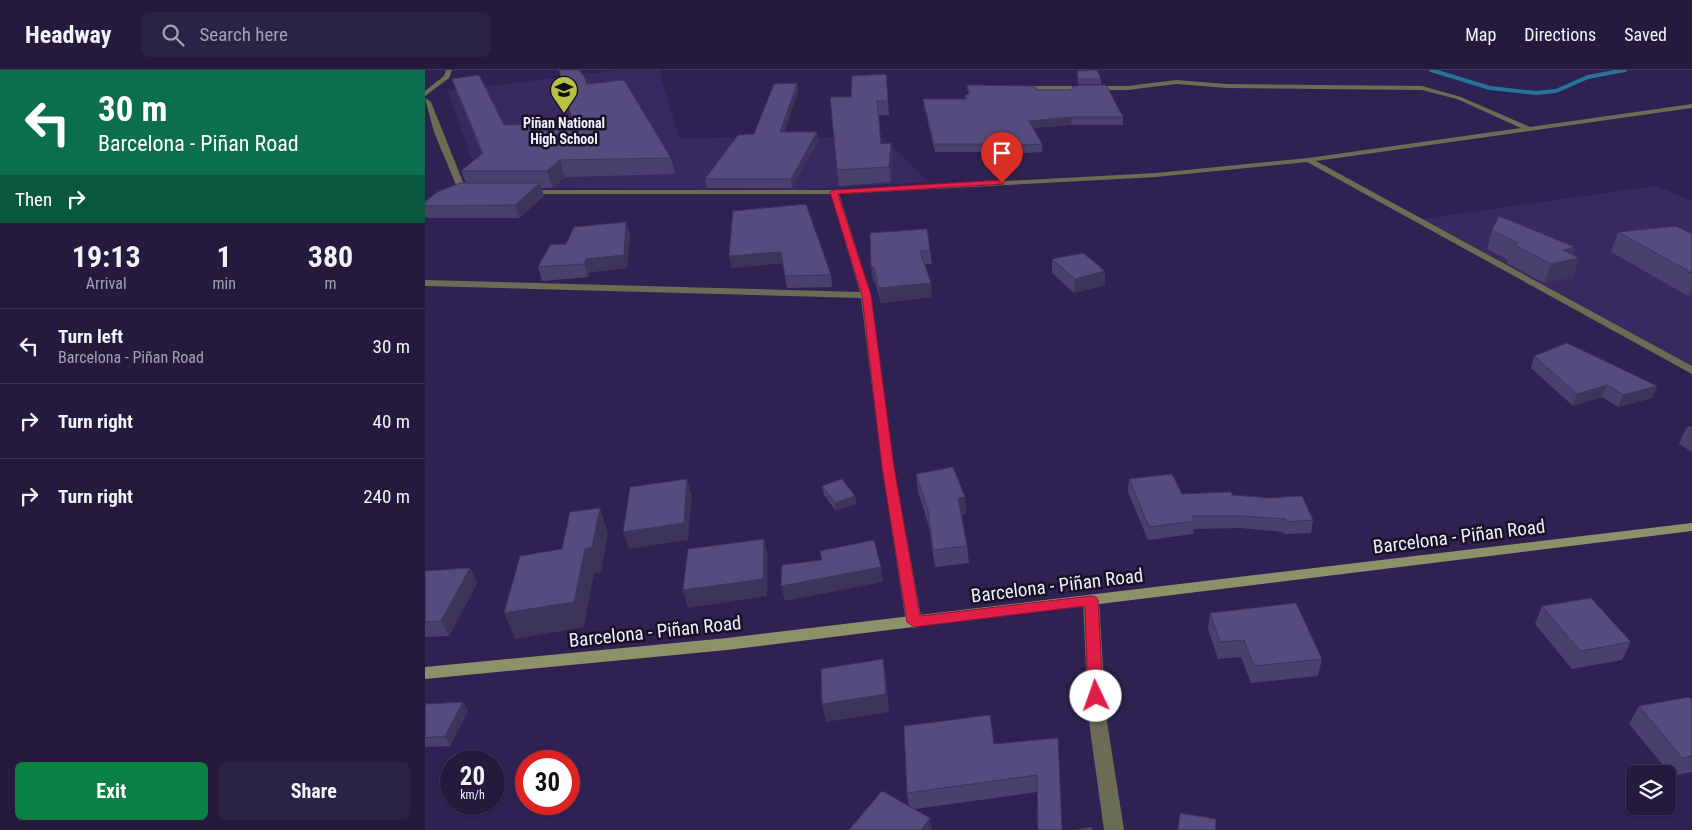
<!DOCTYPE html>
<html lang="en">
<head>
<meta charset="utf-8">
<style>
  body { margin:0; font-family:"Roboto Condensed",sans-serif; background:#2b2345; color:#f1f3f6; height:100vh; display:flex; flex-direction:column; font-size:19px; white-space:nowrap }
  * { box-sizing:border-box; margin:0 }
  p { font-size:16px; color:#a3a1b0 }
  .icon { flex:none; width:28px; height:28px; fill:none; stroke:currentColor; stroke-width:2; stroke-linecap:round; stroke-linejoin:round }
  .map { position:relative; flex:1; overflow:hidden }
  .sheet { display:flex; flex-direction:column; background:#231a3e; width:425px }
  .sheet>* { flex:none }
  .hud { background:#0b6e4f; color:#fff; overflow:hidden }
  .buttons { position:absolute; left:1201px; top:695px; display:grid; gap:10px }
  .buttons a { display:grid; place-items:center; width:50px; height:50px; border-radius:8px; background:#231a3e; box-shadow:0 1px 4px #0004,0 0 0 1px #403858; font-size:25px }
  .speed { position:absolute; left:15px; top:680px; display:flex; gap:10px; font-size:25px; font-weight:700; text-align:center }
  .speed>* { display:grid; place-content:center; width:65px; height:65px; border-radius:50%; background:#231a3e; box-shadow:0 1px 4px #0004,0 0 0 1px #403858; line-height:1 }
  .speed small { font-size:12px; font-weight:400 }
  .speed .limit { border:8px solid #d22; background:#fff; color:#111 }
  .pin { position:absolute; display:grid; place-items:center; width:42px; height:42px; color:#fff; margin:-51px -21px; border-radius:50% 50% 50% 0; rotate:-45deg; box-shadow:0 0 5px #0007 }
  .pin .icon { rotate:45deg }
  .me { position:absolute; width:55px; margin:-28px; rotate:357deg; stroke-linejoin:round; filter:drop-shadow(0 0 4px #0008) }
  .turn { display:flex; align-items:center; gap:18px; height:105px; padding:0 15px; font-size:22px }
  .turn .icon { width:65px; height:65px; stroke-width:2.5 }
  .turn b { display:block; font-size:35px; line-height:42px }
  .then { display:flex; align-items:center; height:48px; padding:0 15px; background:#0003; gap:10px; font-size:19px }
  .eta { display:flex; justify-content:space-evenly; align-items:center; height:85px; text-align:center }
  .eta b { font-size:30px; font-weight:700; line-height:35px }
  .primary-button { display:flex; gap:10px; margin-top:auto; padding:10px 15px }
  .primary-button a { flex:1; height:58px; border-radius:8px; background:#0b8043; color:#fff; font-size:20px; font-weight:700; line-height:58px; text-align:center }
  .primary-button a+a { background:#2b2345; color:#f1f3f6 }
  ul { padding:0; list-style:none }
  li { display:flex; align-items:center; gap:15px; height:75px; padding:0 15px; border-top:1px solid #403858 }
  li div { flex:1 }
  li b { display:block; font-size:19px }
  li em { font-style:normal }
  header { display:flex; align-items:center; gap:30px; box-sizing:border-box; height:70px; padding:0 25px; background:#231a3e; border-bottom:1px solid #403858 }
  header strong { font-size:24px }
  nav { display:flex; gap:28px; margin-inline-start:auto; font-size:18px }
  .search { width:350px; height:45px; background:#2b2345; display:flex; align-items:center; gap:12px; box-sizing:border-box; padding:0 18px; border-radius:8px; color:#a3a1b0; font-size:19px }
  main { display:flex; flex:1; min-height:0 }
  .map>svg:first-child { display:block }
  .built { fill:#382a61 }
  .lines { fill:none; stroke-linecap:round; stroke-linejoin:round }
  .stream { stroke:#267497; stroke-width:4 }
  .street { fill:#6a6d54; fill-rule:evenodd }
  .secondary { fill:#8d9169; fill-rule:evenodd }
  .wall { fill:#4a406d }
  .shaded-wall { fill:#3c3459 }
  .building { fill:#564b7f; stroke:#3c3459 }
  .route { fill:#e11d48; stroke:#92132f }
  .labels { text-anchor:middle; stroke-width:5; stroke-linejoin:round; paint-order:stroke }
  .far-poi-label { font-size:14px; font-weight:bold; fill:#f0eefb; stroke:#161126 }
  .near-street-label { font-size:19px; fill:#f0eefb; stroke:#161126 }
</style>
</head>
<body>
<header>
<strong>Headway</strong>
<div class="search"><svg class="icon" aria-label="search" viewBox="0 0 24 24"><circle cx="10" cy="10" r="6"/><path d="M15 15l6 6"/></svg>Search here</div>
<nav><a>Map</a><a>Directions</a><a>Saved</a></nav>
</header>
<main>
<section class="sheet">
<div class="hud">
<div class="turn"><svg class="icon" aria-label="left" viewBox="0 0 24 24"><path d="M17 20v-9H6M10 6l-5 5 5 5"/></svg><div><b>30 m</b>Barcelona - Piñan Road</div></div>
<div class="then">Then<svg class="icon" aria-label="right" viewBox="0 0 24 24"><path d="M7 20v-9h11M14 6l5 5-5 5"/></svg></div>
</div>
<div class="eta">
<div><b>19:13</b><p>Arrival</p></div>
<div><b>1</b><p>min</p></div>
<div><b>380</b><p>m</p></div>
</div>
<ul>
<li><svg class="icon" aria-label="left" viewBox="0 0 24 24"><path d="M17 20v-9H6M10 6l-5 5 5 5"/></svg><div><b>Turn left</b><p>Barcelona - Piñan Road</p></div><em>30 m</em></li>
<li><svg class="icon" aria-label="right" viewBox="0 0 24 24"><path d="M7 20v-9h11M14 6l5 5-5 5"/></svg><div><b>Turn right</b></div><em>40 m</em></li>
<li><svg class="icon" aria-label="right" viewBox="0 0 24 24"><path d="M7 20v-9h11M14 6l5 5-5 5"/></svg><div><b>Turn right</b></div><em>240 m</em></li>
</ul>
<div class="primary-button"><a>Exit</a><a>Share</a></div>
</section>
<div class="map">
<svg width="1267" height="760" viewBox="0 0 1267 760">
  <rect width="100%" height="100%" fill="#2f2252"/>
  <g class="built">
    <polygon points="195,0 234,0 254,68 457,67 503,112 367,120 56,117 23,21"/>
    <polygon points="1231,116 1267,131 1267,296 996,149"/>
  </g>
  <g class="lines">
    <polyline class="stream" points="1006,0 1065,18 1111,23 1131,21 1163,7 1200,0"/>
    <g class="street">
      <polygon points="21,0 27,0 24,8 0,26 0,21 19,6"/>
      <polygon points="751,10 802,14 997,16 1036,27 1105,57 1267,34 1267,38 891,91 1267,296 1267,304 882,92 731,107 414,124 446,225 469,397 497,552 494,556 489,558 484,556 481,552 457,397 436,228 0,216 0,210 435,222 406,124 99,124 99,120 409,120 731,103 883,88 1096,58 1032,29 997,20 802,18 751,14 703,20 594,20 591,18 594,16 703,16"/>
      <polygon points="0,28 6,32 42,122 41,124 34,122 9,62"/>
      <polygon points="666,525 671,526 674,530 681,645 699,760 679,760 663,645 658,530 661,526"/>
    </g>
    <polygon class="secondary" points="1267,453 1267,461 302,580 0,609 0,597 302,568"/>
  </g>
  <g class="wall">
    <polygon points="652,1 676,9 676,14 653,14"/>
    <polygon points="461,4 464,45 454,45 456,74 466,73 467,88 466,112 414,116 412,100"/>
    <polygon points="27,9 79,55 148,54 162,14 246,88 250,104 140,107 127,118 116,118 119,126 94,148 1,148 0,146 0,132 41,113 36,101 57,84 32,23"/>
    <polygon points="372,13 373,21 359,62 392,62 393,71 367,118 282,118 280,109 329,64"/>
    <polygon points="542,15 613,20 647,20 647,17 698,47 698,55 646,55 608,58 617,74 617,82 562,85 561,82 510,82 499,37 498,29 540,29 540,25 543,24"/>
    <polygon points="308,141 406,205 407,217 362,218 358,193 307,198 304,186"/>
    <polygon points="1067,160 1150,177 1148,184 1154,188 1148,207 1119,213 1082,193 1083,190 1062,179"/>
    <polygon points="1193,162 1267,164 1267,225 1263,226 1186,182"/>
    <polygon points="445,163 505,180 507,194 500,194 507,227 456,233 450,211 448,212"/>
    <polygon points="205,164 202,198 165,202 163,207 117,211 113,197 141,174"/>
    <polygon points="627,189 680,201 680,215 649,223 627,203"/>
    <polygon points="1109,286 1232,316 1227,328 1193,337 1177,327 1148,336 1106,298"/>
    <polygon points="1267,356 1267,382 1254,374 1261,358"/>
    <polygon points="491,404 540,427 541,444 537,445 542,476 544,493 510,497 504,457 493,421"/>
    <polygon points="704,409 757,424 807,425 888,450 886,463 860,464 858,462 816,458 769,459 768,464 723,470 703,422"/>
    <polygon points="397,416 430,426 431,434 411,441 399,425"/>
    <polygon points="45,498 52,513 24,566 0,567 0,501"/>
    <polygon points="1117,536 1206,572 1197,590 1147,599 1110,554"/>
    <polygon points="785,543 897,589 893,606 826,613 816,587 793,589 783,559"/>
    <polygon points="1267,630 1267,702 1247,706 1204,654 1214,636"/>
    <polygon points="38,632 43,641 25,676 0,677 0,634"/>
    <polygon points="633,668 612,722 490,739 484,736 482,723 569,674"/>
  </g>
  <g class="shaded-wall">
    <polygon points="372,13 373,21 357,71 355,62"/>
    <polygon points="647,47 646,55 604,58 604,51"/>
    <polygon points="392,62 393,71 367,118 366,109"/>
    <polygon points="466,73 467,88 466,112 464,97"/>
    <polygon points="135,90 140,107 127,118 122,101"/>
    <polygon points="115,113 119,126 94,148 90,135"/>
    <polygon points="201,152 205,164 202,198 165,202 163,207 159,194 161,189"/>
    <polygon points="1150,177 1146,189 1154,188 1148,207 1119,213 1126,194 1138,180"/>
    <polygon points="356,182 358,193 307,198 304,186"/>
    <polygon points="449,197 450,211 448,212 446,198"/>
    <polygon points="680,201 680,215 649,223 650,209"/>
    <polygon points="506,213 507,227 456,233 454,218"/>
    <polygon points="1267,217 1267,225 1263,226"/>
    <polygon points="1182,315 1177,327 1148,336 1152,324"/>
    <polygon points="1232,316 1227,328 1193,337 1198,325"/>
    <polygon points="262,409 267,426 263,470 204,479 198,462"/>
    <polygon points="430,426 431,434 411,441 410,433"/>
    <polygon points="540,427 541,444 535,445 533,428"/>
    <polygon points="175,438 183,463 176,502 169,504 159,557 90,569 79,543"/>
    <polygon points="339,469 343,486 342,526 263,538 258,520"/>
    <polygon points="456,497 458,512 360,531 356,516"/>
    <polygon points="45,498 52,513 24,566 16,551"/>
    <polygon points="458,589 461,607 464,642 401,652 397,634"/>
    <polygon points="38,632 43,641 25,676 20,666"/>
    <polygon points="505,748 507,760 496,760"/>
  </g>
  <g class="building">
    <polygon points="134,0 154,0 160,8 162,14 199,10 246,88 135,90 122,101 36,101 58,83 27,9 54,5 79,55 148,54"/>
    <polygon points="672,0 676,9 653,9 652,1"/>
    <polygon points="461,4 463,31 452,31 456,74 466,73 464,97 412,100 405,27 426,27 427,6"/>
    <polygon points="372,13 355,62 392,62 366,109 280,109 313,65 329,64 349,14"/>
    <polygon points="542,15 608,16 613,20 647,20 647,17 654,15 681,15 698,47 647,47 604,51 617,74 562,77 561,74 509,74 498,29 542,29 540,25 545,24"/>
    <polygon points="35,113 115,113 90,135 0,136 0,132 12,122"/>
    <polygon points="381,134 406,205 360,206 356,182 304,186 308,141"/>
    <polygon points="1074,146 1150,177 1138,180 1154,188 1126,194 1088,174 1093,173 1067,160"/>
    <polygon points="201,152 199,185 161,189 159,194 113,197 125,175 141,174 149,157"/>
    <polygon points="1251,156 1267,164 1267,203 1193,162"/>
    <polygon points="502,159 505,180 495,181 506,213 454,218 449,197 446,198 445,163"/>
    <polygon points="658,183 680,201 650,209 627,189"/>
    <polygon points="1142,273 1232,316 1198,325 1182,315 1152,324 1109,286"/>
    <polygon points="1267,356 1267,361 1261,358"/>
    <polygon points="528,397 540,427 533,428 542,476 508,480 503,440 491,404"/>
    <polygon points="747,404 757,424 806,422 807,425 845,428 877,426 888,450 862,452 861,449 818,446 767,446 770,451 724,457 704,409"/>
    <polygon points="262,409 259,453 198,462 205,417"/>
    <polygon points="417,409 430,426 410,433 397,416"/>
    <polygon points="175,438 167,477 160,479 149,532 79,543 95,486 137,479 145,442"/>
    <polygon points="339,469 338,509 258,520 263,479"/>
    <polygon points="449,470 456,497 356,516 357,495 397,490 395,481"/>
    <polygon points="45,498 16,551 0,552 0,501"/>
    <polygon points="1166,528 1206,572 1155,581 1117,536"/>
    <polygon points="871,533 897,589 829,596 819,570 795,572 785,543"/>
    <polygon points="458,589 461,624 397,634 396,599"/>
    <polygon points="1264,627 1267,630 1267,686 1257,688 1214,636"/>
    <polygon points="38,632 20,666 0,668 0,634"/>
    <polygon points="565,645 569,674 633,668 637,760 613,760 612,705 482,723 479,656"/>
    <polygon points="457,721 505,748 496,760 424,760"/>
    <polygon points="755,743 791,749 790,760 753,760"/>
    <polygon points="667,757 668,760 648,760"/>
  </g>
  <polygon class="route" points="577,110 579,114 413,124 446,225 469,397 495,546 666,526 671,527 673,530 678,626 676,630 671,632 665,630 663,626 660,536 489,557 482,552 457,397 437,225 405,122 409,120"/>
  <defs>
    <symbol id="school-pin" viewBox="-11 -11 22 30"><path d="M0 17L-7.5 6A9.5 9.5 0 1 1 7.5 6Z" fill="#b9c046" stroke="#161126"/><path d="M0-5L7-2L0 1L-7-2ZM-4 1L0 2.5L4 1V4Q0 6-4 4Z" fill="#111"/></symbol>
  </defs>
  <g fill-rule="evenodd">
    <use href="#school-pin" x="123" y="4" width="32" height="43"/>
  </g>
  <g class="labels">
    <g class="far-poi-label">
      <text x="139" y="58">Piñan National<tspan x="139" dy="16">High School</tspan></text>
    </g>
    <g class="near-street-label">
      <text transform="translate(1034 466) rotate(-7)" y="7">Barcelona - Piñan Road</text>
      <text transform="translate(632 515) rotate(-7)" y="7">Barcelona - Piñan Road</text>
      <text transform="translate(230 561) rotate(-6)" y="7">Barcelona - Piñan Road</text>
    </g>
  </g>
</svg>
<div class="buttons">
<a><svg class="icon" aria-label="layers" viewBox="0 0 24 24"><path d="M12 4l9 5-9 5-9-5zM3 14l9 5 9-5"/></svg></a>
</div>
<div class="speed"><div>20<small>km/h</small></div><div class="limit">30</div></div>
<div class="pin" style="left:577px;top:113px;background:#d93025"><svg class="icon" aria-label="arrive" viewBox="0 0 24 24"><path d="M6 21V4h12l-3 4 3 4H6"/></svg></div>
<svg class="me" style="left:671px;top:626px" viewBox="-20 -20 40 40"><circle r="19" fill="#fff"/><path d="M0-13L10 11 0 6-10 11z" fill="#e11d48"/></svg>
</div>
</main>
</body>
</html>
